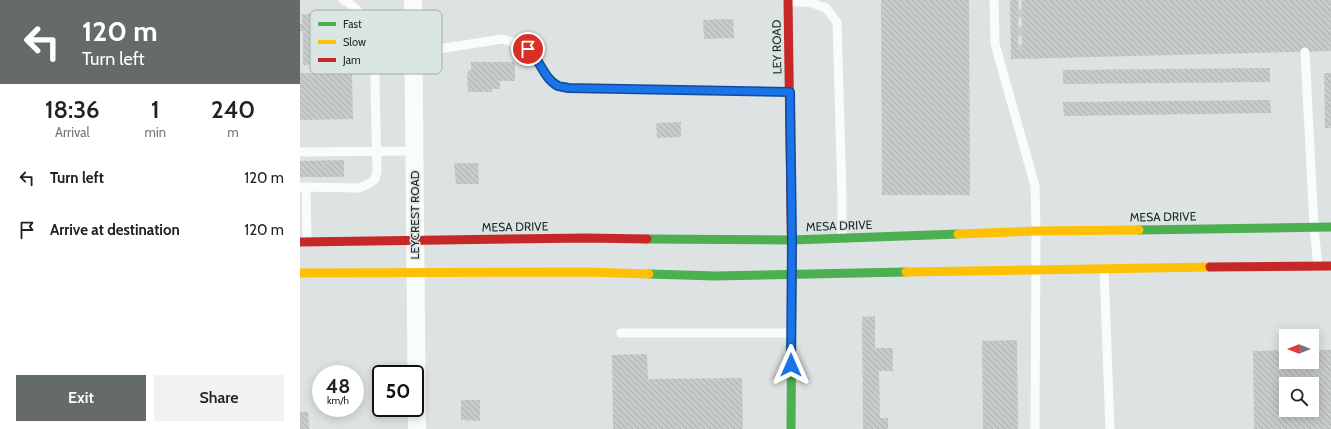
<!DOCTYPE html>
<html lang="en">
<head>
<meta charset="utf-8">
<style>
  body { margin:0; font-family:Cabin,sans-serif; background:#f2f2f2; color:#222; height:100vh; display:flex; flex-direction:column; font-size:15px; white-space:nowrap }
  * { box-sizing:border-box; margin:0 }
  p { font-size:13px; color:#767676 }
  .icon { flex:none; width:22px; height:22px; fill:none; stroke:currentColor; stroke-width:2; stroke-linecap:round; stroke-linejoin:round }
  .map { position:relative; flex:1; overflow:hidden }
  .drawer { display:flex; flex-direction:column; background:#fff; width:300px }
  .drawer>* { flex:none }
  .hud { background:#656b6a; color:#fff; overflow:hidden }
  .needle { width:26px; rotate:270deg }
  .buttons { position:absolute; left:979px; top:329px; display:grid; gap:8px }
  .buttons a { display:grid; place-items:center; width:40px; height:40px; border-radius:0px; background:#fff; box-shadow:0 2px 10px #0003; font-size:20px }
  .speed { position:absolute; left:12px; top:365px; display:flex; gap:8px; font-size:20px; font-weight:700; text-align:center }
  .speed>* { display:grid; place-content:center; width:52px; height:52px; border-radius:50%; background:#fff; box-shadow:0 2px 10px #0003; line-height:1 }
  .speed small { font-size:10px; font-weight:400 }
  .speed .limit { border:2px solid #111; border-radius:6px; background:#fff; color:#111 }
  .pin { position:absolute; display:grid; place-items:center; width:34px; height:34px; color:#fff; margin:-17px; border:2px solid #fff; border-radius:50%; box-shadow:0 1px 4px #0007 }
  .me { position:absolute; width:44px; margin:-22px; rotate:0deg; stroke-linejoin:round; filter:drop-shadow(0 0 3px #0008) }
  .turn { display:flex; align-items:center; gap:14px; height:84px; padding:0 16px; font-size:18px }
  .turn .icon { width:52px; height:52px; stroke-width:2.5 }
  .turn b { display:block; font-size:28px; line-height:34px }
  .eta { display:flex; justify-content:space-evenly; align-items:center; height:68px; text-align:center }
  .eta b { font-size:24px; font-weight:600; line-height:28px }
  .action { display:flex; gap:8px; margin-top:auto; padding:8px 16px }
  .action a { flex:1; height:46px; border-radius:0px; background:#656b6a; color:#fff; font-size:16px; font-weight:600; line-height:46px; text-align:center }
  .action a+a { background:#f2f2f2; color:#222 }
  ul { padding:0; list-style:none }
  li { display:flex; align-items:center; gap:12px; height:52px; padding:0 16px }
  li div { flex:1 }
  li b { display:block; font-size:15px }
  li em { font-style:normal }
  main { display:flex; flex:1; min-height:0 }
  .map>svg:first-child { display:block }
  .building { fill:url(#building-back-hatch); fill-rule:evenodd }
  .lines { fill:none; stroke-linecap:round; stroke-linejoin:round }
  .lane { stroke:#fafbfb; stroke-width:9 }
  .street { stroke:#fafbfb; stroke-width:18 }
  .fast { stroke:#4caf50; stroke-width:9 }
  .slow { stroke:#ffc107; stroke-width:9 }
  .jam { stroke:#c62828; stroke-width:9 }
  .rail-casing { stroke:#c9cccb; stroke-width:4.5 }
  .rail { stroke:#dae6e4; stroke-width:3; stroke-dasharray:9; stroke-linecap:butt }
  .route-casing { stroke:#114b97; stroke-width:10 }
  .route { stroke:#1a73e8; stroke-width:7 }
  .labels { text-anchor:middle; stroke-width:3; stroke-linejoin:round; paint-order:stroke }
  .street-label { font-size:12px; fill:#252a29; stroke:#dae6e4 }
  .key { fill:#dae6e4; stroke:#a4aeac; stroke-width:1 }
  .key-label { font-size:11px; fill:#252a29 }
</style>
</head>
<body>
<main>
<section class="drawer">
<div class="hud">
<div class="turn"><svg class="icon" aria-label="left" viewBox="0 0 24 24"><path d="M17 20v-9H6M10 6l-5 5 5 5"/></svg><div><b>120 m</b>Turn left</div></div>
</div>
<div class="eta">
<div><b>18:36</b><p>Arrival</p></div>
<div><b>1</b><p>min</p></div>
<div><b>240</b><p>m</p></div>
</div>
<ul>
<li><svg class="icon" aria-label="left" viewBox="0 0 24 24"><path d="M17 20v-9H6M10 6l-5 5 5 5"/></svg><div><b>Turn left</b></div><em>120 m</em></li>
<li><svg class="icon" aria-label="arrive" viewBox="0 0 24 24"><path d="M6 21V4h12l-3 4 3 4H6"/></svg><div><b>Arrive at destination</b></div><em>120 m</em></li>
</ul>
<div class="action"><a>Exit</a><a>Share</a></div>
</section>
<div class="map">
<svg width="1031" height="429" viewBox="0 0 1031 429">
  <defs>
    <pattern id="building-back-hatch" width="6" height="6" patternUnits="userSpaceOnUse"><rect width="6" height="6" fill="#c7ccca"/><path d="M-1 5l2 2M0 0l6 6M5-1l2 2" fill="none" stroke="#abafae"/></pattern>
  </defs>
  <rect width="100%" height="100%" fill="#dde3e2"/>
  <g class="building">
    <polygon points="581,0 669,0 670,195 582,195"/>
    <polygon points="710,0 1031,0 1031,51 711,59"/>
    <polygon points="2,14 15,14 15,65 3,65 3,31 0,31 0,24 2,24"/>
    <polygon points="433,19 434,38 404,39 403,20"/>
    <polygon points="171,62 215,62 215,81 200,81 200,89 192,89 192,92 168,92 167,74 168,74 168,70 171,70"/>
    <polygon points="970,68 970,82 763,84 763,70"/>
    <polygon points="0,73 52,73 53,119 0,120"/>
    <polygon points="1024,73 1031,73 1031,128 1025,128"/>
    <polygon points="970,100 971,113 764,116 763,102"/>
    <polygon points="381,122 381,137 357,138 356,123"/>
    <polygon points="44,160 44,177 0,177 0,161"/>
    <polygon points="154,163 178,163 179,184 156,184"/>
    <polygon points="575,316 575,348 593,348 593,371 579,371 580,418 588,418 588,429 563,429 562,317"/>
    <polygon points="717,340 718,429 683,429 682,341"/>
    <path d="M986,350v12h26v-12h19v79h-77l-1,-78zM986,384h26v26h-26z"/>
    <polygon points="347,354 348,379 442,378 443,429 313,429 312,355"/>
    <polygon points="161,400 180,400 180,421 161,420"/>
    <polygon points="0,412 8,412 9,429 0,429"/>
  </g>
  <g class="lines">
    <g class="lane">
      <polyline points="694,0 695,44 735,186 736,231 735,429"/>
      <polyline points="488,1 512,3 526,8 537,22 542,196 542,238"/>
      <polyline points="74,41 114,41"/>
      <polyline points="1005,52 1014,227 1018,266"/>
      <polyline points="114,53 202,39 221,44 234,55 246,75 258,86 268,88 490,92"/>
      <polyline points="0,152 115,151"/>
      <path d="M0,187l59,1 11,-5 5,-4 2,-8 -3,-130c-7,-16 -13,-33 -31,-41"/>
      <polyline points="6,187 7,242"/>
      <polyline points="804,269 810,429"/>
      <polyline points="321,333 491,333"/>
    </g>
    <polyline class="street" points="113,0 117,429"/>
    <g class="fast">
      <polyline points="839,230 1031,227"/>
      <polyline points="347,239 492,240 658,234"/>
      <polyline points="349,274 415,276 606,272"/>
      <polyline points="491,429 492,282"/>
    </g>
    <g class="slow">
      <polyline points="658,234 736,231 839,230"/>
      <polyline points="606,272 910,267"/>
      <polyline points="0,273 286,272 349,274"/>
    </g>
    <g class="jam">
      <polyline points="488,0 492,282"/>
      <polyline points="0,242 287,238 347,239"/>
      <polyline points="910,267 1031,266"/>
    </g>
    <defs>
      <polyline id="rail" points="720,0 720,49"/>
    </defs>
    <use href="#rail" class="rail-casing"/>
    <use href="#rail" class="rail"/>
  </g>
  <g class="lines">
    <defs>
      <path id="route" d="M228,49c12,10 15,29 30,37 3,1 7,1 10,2l222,4 2,148 -1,125"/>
    </defs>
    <use href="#route" class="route-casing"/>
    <use href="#route" class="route"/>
  </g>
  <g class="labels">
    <g class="street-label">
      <text transform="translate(477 47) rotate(-91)" y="4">LEY ROAD</text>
      <text transform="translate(115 215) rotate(-90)" y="4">LEYCREST ROAD</text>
      <text transform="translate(863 217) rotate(-1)" y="4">MESA DRIVE</text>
      <text transform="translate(539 226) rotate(-2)" y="4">MESA DRIVE</text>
      <text transform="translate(215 227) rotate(-1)" y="4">MESA DRIVE</text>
    </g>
  </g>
  <rect x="10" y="10" width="132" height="64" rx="6" class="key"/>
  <rect x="18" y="22" width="18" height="4" fill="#4caf50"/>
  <rect x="18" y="40" width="18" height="4" fill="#ffc107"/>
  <rect x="18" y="58" width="18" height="4" fill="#c62828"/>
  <g class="key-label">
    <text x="43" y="28">Fast</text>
    <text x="43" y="46">Slow</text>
    <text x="43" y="64">Jam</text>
  </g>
</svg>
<div class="buttons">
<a><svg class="needle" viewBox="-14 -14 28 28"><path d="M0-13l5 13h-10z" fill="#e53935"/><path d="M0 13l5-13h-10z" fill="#767676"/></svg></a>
<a><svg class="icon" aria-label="search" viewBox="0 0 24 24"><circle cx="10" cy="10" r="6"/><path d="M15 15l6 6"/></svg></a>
</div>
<div class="speed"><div>48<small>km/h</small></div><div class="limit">50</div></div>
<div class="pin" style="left:228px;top:49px;background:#d93025"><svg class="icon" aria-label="arrive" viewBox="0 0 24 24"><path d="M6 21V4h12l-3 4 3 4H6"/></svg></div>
<svg class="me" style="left:491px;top:365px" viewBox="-20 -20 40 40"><path d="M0-17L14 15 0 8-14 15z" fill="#1a73e8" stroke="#fff" stroke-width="4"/></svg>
</div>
</main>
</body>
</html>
